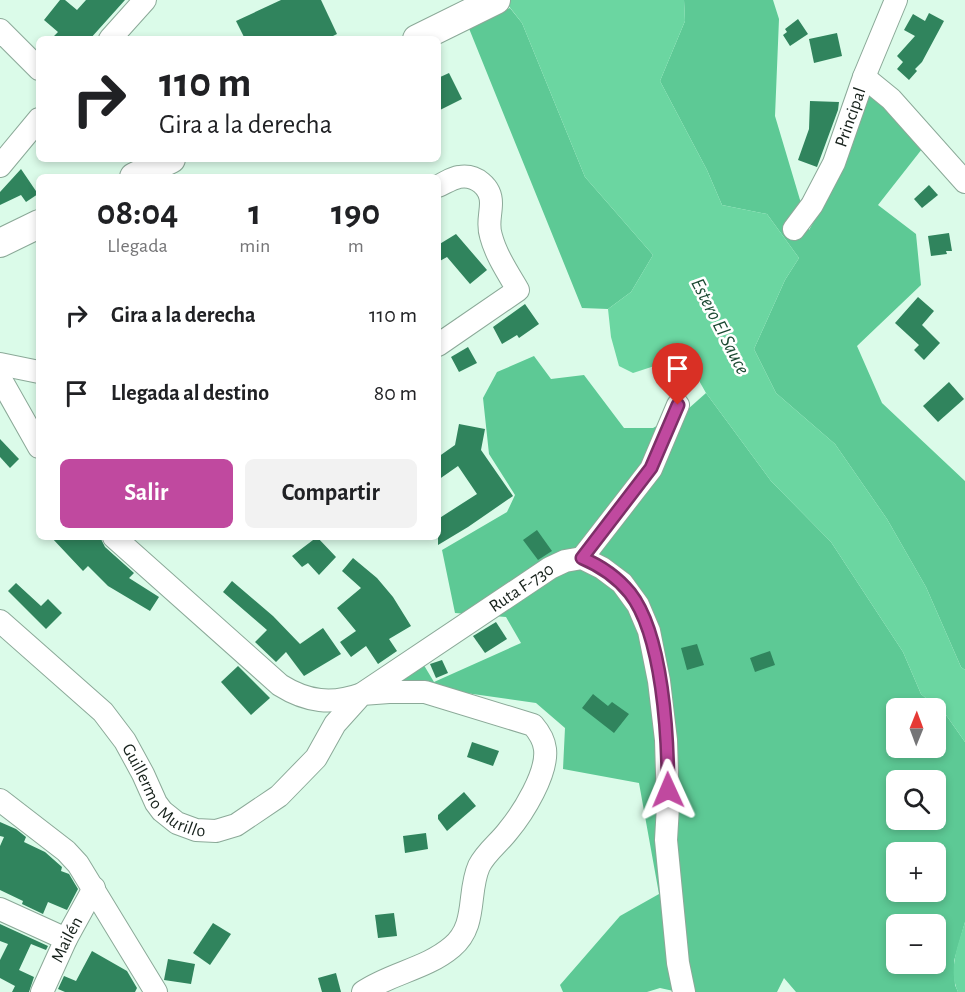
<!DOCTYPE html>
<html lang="es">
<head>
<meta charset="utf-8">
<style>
  body { margin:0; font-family:"Alegreya Sans",sans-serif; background:#f2f2f2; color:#202124; height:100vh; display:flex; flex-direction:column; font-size:22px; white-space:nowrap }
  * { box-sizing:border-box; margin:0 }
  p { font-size:20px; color:#757577 }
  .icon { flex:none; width:33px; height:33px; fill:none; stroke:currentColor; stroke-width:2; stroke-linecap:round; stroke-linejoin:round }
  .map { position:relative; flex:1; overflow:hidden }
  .panel { position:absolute; left:36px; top:174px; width:405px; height:366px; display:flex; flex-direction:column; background:#fff; border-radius:9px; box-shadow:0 3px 9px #0003 }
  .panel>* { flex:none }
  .guide { position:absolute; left:36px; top:36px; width:405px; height:126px; border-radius:9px; box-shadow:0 3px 9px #0003; background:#fff; color:#202124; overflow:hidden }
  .needle { width:39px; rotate:1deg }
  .fabs { position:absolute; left:886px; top:698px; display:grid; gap:12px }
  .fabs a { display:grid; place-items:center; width:60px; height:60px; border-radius:9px; background:#fff; box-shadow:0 3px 9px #0003; font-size:30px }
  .pin { position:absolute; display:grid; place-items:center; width:51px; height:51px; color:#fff; margin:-62px -26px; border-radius:50% 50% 50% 0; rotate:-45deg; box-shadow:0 0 6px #0007 }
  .pin .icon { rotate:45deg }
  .me { position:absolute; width:66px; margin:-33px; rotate:359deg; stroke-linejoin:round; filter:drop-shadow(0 0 4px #0008) }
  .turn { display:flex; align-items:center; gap:21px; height:126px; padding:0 24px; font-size:27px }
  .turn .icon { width:78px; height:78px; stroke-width:2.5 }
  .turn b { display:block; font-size:42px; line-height:51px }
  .eta { display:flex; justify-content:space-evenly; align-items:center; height:102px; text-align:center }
  .eta b { font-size:36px; font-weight:600; line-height:42px }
  .primary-button { display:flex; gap:12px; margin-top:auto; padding:12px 24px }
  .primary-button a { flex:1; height:69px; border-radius:9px; background:#c0499f; color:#fff; font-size:24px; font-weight:600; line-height:69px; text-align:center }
  .primary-button a+a { background:#f2f2f2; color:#202124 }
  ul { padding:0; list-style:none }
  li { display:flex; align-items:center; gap:18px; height:78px; padding:0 24px }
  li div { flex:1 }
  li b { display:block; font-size:22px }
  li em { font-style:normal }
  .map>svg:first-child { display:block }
  .forest { fill:#5dc995; fill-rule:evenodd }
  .water { fill:#6bd6a1 }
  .building { fill:#30845d }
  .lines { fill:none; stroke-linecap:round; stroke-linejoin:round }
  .minor-casing { stroke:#8ba998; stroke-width:24 }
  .major-casing { stroke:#8ba998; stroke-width:30 }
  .minor { stroke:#fff; stroke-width:22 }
  .major { stroke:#fff; stroke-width:28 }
  .route-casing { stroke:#7d2f67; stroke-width:15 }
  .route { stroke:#c0499f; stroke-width:10 }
  .labels { text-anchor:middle; stroke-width:5; stroke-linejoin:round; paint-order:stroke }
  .street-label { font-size:18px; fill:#16211b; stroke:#fff }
  .water-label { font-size:20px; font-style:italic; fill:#1d4a34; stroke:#fff }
</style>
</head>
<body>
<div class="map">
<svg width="965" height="992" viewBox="0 0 965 992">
  <rect width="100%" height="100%" fill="#dbfbe9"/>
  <g class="forest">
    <polygon points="684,0 773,0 779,19 775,116 809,230 837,181 870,89 922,149 878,205 916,234 921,285 857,346 882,403 965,481 965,670 961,667 926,587 887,519 835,444 776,393 754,349 785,280 799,258 767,214 722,205 707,170 660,81 685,21"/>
    <polygon points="510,8 522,23 585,177 653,255 631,292 608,309 582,308 468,26"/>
    <path d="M534,356l17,23 33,-4 40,53h29l35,-19 18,-16 65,88 60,61 72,110 18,42 25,21 19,27v180l-11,39 1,24 3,7h-162l-12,-14 -7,14h-99l-18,-4 -13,4h-84l-3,-7 60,-69 39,-22 -20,-111 -76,-14 2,-41 -29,-25 -148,-21 34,-20 12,20 87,-39 -15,-26 -51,-4 -13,-63 65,-38 8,-17 -26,-41 -6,-56 14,-26zM897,708h39v39h-39zM897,780h39v39h-39zM897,852h39v39h-39zM897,924h39v39h-39z"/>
  </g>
  <g class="water">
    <polygon points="504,0 684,0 685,21 660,81 707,170 722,205 767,214 799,258 785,280 754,349 776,393 835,444 887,519 926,587 961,667 965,670 965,742 946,715 921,694 903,652 831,542 771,481 706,393 685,356 633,373 619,366 611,337 608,309 631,292 653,255 585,177 522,23"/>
    <path d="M965,922v70h-7c-10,-23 0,-47 7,-70z"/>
  </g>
  <g class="building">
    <polygon points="60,0 65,0 77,10 86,0 125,0 90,39 51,39 58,32 44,20"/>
    <polygon points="281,0 321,0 337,34 327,39 245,39 236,21"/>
    <polygon points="929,13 944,21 922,62 915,69 917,71 909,80 897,69 903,62 897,56 915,36 904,30 913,14 925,21"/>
    <polygon points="798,19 808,34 790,46 783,35 787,32 785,29"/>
    <polygon points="837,33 842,56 814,63 809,39"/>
    <polygon points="449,73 462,99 438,111 438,78"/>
    <polygon points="810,101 839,102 838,110 817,167 798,160 809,129"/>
    <polygon points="21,169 38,194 26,202 21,195 0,205 0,192"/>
    <polygon points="929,185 938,195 922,208 914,199"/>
    <polygon points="949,233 952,251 946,251 947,254 931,256 928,236"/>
    <polygon points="456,234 487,270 470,284 447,257 438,262 438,245"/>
    <polygon points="918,297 934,311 922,325 940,343 924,360 914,350 919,345 895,323"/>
    <polygon points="525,304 539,324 519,338 517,335 502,344 493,327"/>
    <polygon points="468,347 477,363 459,372 451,357"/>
    <polygon points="949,382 964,399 938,422 923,406"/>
    <polygon points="459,424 485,429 481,450 513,496 468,527 438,545 438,519 477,494 458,466 438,480 438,457 455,445"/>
    <polygon points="0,439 19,459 10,468 0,457"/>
    <polygon points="537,530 552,551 538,560 523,540"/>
    <polygon points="51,537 100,537 105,547 134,573 129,578 159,597 150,611 108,586 88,566 83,571"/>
    <polygon points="317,537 336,557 319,575 308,563 302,567 292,556"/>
    <polygon points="353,558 377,578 393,597 411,626 389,639 397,651 378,664 366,646 351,657 340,642 356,631 337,608 361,588 342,571"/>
    <polygon points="232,581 273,616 300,644 323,628 341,654 304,676 286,652 276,662 255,642 267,630 223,592"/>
    <polygon points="16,583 41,606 48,599 62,613 46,629 8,591"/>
    <polygon points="496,622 507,639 485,653 473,636"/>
    <polygon points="697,644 704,665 687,670 681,648"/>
    <polygon points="770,651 775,665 755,672 750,658"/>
    <polygon points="442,660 448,673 436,678 430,664"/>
    <polygon points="238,666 270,698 251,715 221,682"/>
    <polygon points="593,694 608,706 612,702 629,714 614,733 582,708"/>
    <polygon points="472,742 499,751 493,766 467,757"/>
    <polygon points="464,792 476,806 447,831 438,819 438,815"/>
    <polygon points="0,822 16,829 26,837 24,842 45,852 62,867 61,871 69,874 78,889 67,910 48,902 43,914 22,904 23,901 0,890 0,846 4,837 0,836"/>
    <polygon points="426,833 428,849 405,853 403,836"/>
    <polygon points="394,913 397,936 378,938 375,915"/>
    <polygon points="213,923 231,934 210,965 193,953"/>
    <polygon points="0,924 48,946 46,950 31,944 19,970 34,977 29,992 12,992 15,986 0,978 0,960 8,944 0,941"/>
    <polygon points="92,951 127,971 137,988 135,992 65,992 58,989 64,976 76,981"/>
    <polygon points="168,959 195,964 191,984 164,980"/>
    <polygon points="336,973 341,992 322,992 318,978"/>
  </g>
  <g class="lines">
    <defs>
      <g id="minor">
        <polyline points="0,30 39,69"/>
        <polyline points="110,39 145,0"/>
        <polyline points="864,77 891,99 965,182"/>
        <polyline points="0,166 39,119"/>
        <path d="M438,186c7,-3 14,-8 21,-9 17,-3 32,10 32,26 0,12 -4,21 0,33 5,19 17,37 27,54l-80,55"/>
        <path id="s1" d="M794,229l18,-24 22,-42 30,-86 32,-77"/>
        <polyline points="0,364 39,372"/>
        <polyline points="0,378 39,447"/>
        <path id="s2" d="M114,537l166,148c27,17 52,20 82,9l188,-126 15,-7 17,-3 20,10 20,15 16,22 11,26 10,50 7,59 2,66 -2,34 12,123 6,29"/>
        <polyline points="582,558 651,469 678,405"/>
        <path id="s3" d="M0,621l103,91 22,29 18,33 13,29 6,8 15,12 19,7 20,1 20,-6 43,-29 37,-38 19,-34 27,-30 27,-2h36l108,33c6,7 11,15 12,24 3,24 -22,64 -37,82 -9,12 -22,21 -29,35 -12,27 -1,59 -27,81 -26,22 -61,26 -89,45"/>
        <polyline points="0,800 66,851 78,864 156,992"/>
        <polyline points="0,909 66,939"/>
        <path id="s4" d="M42,992l24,-53 28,-51"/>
      </g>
      <g id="major">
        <polyline points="417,39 496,0"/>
        <polyline points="134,177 171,159"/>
        <polyline points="0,243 39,224"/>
      </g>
    </defs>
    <use href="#minor" class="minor-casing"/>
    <use href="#major" class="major-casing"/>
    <use href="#minor" class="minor"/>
    <use href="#major" class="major"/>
  </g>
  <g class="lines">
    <defs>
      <path id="route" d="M668,790c0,-53 -5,-155 -38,-197 -13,-16 -29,-27 -48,-35l69,-90 27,-63"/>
    </defs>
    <use href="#route" class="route-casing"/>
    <use href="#route" class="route"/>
  </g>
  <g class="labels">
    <g class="street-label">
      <text dy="6" stroke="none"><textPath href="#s1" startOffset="126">Principal</textPath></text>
      <text dy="6" stroke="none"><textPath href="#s2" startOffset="500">Ruta F-730</textPath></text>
      <text dy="6" stroke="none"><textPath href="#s3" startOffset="240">Guillermo Murillo</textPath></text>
      <text dy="6" stroke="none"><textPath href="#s4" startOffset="58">Mailén</textPath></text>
    </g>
    <g class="water-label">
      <text transform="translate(721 326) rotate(63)" y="7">Estero El Sauce</text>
    </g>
  </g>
</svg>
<div class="fabs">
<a><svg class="needle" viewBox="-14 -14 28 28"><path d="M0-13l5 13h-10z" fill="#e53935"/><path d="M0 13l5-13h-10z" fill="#757577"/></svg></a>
<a><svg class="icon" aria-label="search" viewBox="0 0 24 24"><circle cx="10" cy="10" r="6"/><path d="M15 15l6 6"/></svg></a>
<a>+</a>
<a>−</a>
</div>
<div class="pin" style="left:678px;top:405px;background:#d93025"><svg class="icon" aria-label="arrive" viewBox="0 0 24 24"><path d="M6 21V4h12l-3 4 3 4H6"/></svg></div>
<svg class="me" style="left:668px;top:790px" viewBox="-20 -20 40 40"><path d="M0-17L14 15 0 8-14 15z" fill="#c0499f" stroke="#fff" stroke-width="4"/></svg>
<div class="guide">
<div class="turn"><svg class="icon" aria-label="right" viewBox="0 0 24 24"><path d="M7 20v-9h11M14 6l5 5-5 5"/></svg><div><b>110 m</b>Gira a la derecha</div></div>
</div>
<section class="panel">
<div class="eta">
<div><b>08:04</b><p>Llegada</p></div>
<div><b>1</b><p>min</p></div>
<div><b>190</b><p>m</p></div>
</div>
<ul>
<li><svg class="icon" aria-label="right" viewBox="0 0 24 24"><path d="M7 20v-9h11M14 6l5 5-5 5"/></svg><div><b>Gira a la derecha</b></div><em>110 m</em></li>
<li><svg class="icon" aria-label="arrive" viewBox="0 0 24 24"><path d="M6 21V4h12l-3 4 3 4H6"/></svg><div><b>Llegada al destino</b></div><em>80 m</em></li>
</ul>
<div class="primary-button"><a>Salir</a><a>Compartir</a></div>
</section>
</div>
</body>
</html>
